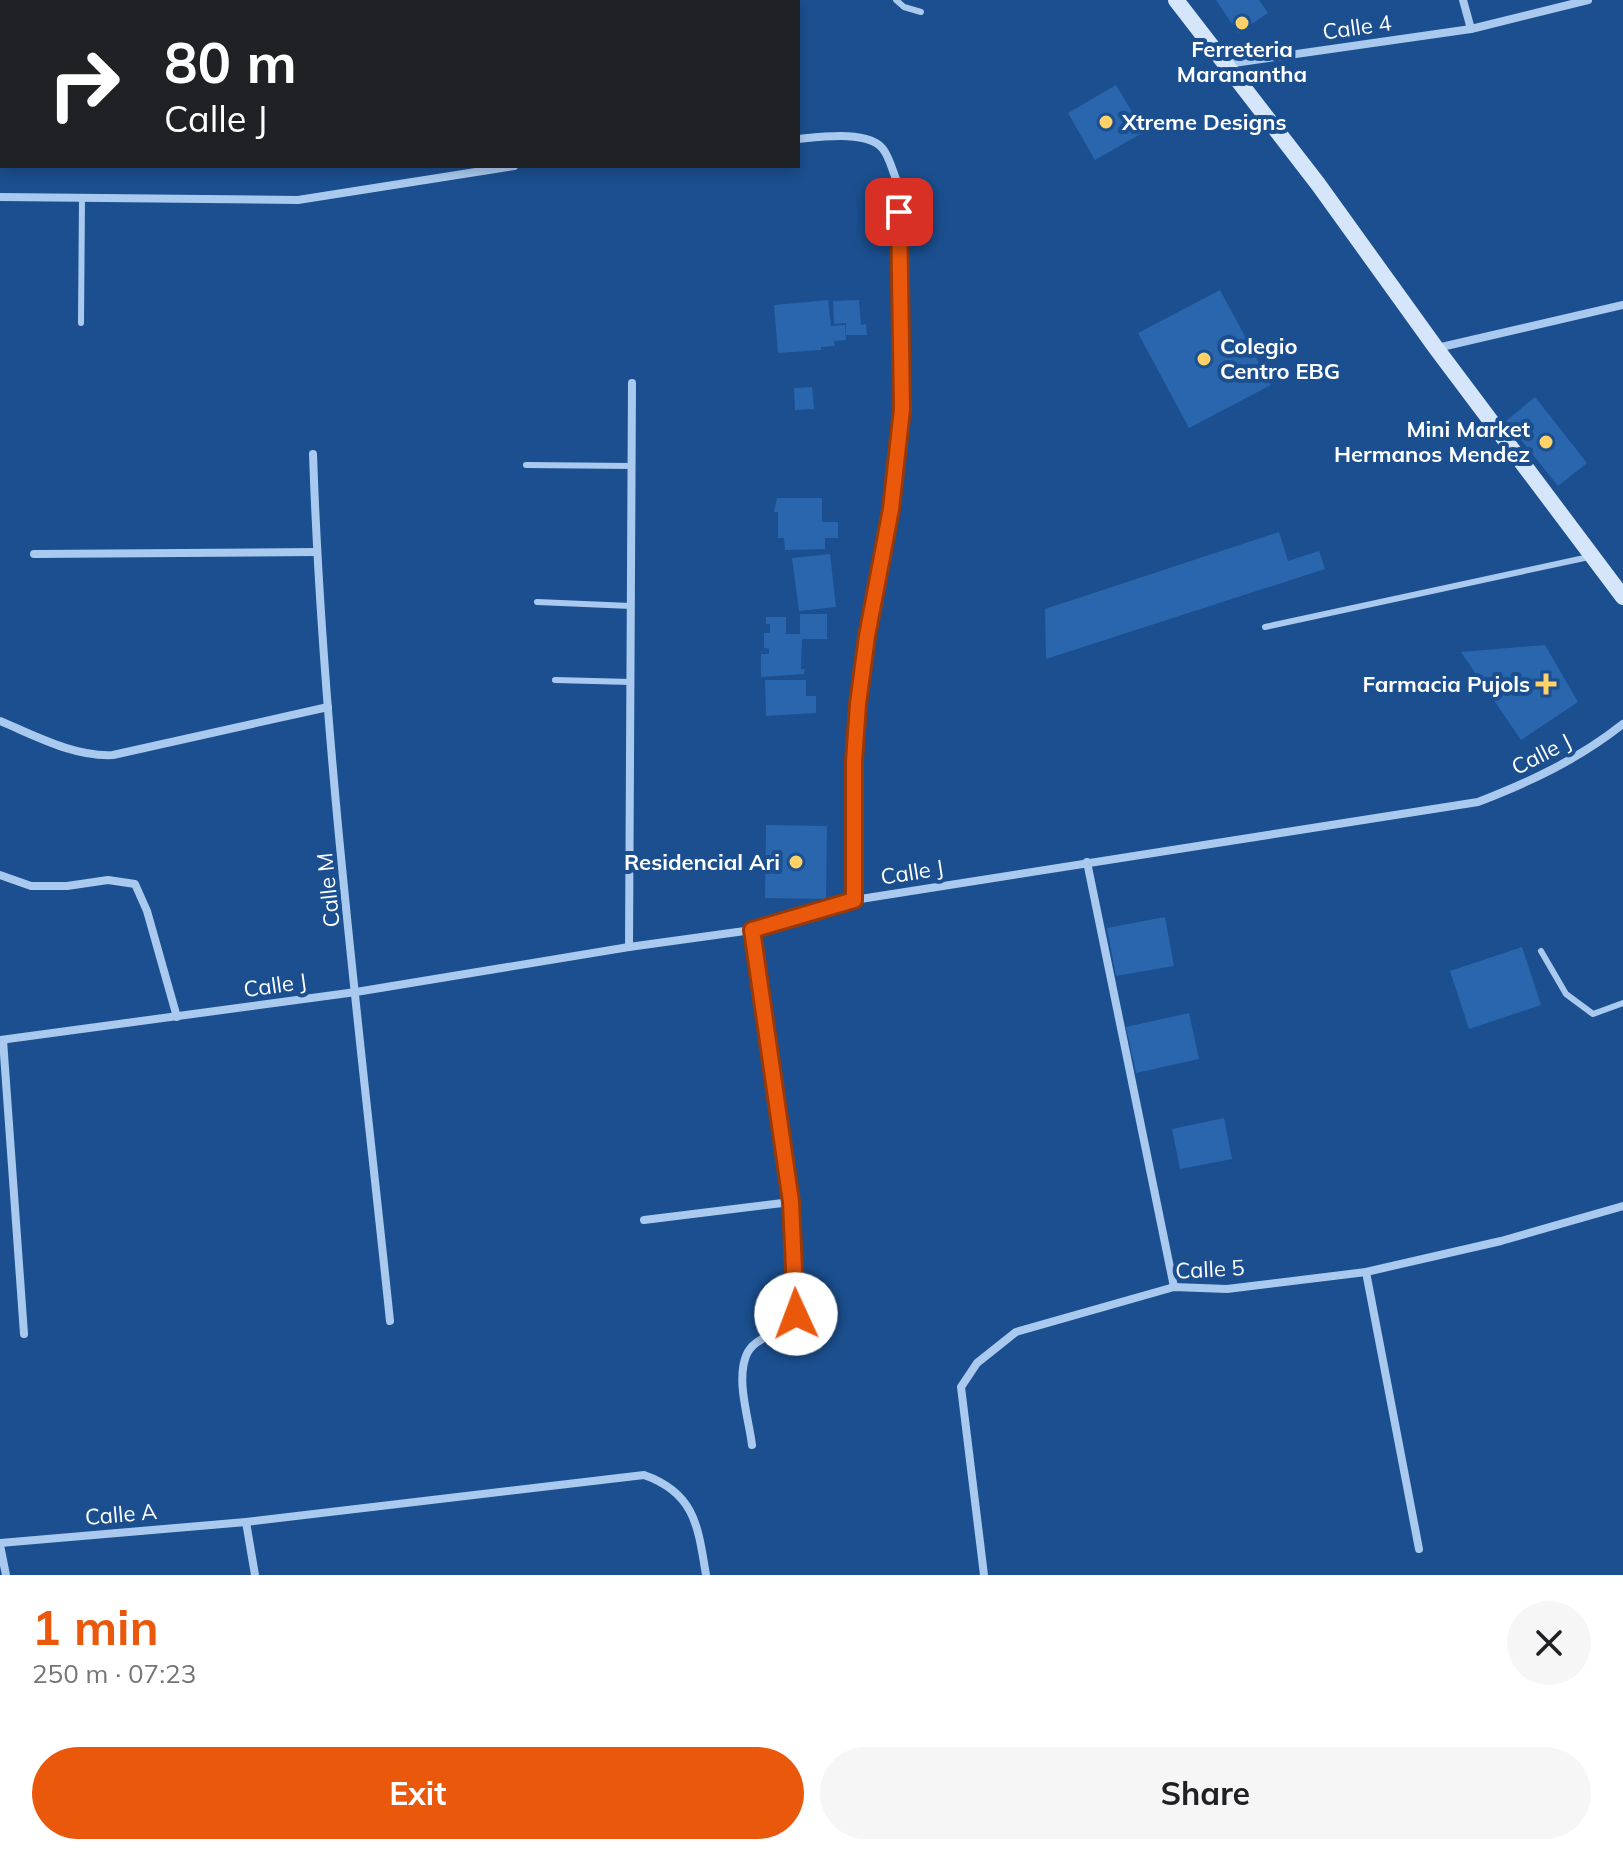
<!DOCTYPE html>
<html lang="en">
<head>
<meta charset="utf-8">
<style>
  body { margin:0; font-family:Mulish,sans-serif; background:#f6f6f6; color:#202124; height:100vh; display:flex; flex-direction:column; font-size:30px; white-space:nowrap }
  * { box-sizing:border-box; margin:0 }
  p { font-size:26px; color:#757577 }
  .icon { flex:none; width:44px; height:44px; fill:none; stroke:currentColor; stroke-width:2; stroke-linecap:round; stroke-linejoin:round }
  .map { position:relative; height:1575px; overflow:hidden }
  .details { display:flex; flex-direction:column; background:#fff; flex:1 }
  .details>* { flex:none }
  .banner { position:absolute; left:0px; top:0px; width:800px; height:168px; box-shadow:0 4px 12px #0003; background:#202124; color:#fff; overflow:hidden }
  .pin { position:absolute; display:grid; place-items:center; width:68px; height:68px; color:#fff; margin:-34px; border-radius:16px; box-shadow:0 4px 12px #0006 }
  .me { position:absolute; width:88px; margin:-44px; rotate:358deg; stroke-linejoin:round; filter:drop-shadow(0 0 6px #0008) }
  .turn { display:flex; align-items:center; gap:28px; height:168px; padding:0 32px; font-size:36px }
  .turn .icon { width:104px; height:104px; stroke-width:2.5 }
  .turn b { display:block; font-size:56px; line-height:68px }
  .round { display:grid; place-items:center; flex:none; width:84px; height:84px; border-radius:42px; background:#f6f6f6 }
  .head { display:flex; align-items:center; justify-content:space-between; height:136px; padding:0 32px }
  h1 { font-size:48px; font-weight:700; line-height:60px; color:#ea580c }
  .cta { display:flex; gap:16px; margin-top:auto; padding:16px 32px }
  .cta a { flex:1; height:92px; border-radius:48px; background:#ea580c; color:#fff; font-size:32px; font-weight:700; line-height:92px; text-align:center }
  .cta a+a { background:#f6f6f6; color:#202124 }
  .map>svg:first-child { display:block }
  .building { fill:#2a66ad }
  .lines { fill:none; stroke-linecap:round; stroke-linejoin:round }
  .lane { stroke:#a9c9ee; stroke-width:6 }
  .street { stroke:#a9c9ee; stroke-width:8 }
  .secondary { stroke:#d6e6fa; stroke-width:16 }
  .route-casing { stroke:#983908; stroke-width:20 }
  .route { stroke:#ea580c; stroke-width:14 }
  .poi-dot { fill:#ffd166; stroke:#1b4f8f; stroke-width:3 }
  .labels { text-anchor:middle; stroke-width:8; stroke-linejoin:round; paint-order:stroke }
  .street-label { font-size:22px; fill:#fff; stroke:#1b4f8f }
  .poi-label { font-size:22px; font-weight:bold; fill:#fff; stroke:#1b4f8f; text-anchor:end }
</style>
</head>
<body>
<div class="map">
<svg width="1623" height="1575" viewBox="0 0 1623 1575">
  <rect width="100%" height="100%" fill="#1b4f8f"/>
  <g class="building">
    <polygon points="1216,0 1259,0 1268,13 1238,33"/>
    <polygon points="1116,85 1144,132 1095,160 1068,113"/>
    <polygon points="1220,290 1271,385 1189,428 1138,333"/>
    <polygon points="828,300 831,326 845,325 846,340 834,341 835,346 821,347 821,350 778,353 774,305"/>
    <polygon points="859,300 861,325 866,324 867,335 846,335 846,323 834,324 833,301"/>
    <polygon points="812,387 814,409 795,410 794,388"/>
    <polygon points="1535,397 1587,463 1558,486 1506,421"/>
    <polygon points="777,498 822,498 822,522 838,522 838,538 825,538 825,549 785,550 784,538 778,538 778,512 774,512"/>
    <polygon points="1279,532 1288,561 1319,551 1325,569 1046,659 1045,609"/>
    <polygon points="830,554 836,607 799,611 792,558"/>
    <polygon points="800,614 827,614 827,639 802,639 801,669 805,669 804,674 761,677 761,654 769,654 769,649 764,648 764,633 770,633 770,624 766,624 766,617 786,617 786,634 800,634"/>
    <polygon points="1545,645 1578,702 1521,740 1461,652"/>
    <polygon points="765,680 806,680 806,696 816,696 816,713 766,716"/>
    <polygon points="766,825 827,826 826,899 765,898"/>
    <polygon points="1165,917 1174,966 1116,976 1107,928"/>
    <polygon points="1522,947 1541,1005 1469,1029 1450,971"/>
    <polygon points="1189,1013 1199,1059 1136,1073 1126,1027"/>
    <polygon points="1224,1118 1232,1159 1180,1169 1172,1129"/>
  </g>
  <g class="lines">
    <g class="lane">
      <polyline points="896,0 904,7 921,12"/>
      <polyline points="81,323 82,198"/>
      <polyline points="526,465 632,466"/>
      <polyline points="537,602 631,606"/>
      <polyline points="1265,627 1589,557"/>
      <polyline points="555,680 631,682"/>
      <polyline points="1541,951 1566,994 1593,1014 1623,1003"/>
    </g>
    <g class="street">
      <polyline points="608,0 608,2"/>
      <polyline points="1463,0 1471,29"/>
      <polyline points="117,2 135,0"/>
      <polyline points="0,15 2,15"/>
      <polyline points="1227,64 1471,29 1588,0"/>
      <path d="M798,139c22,-2 70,-9 85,10 7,9 10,24 15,35l4,225 -11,100 -11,67 -13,60 -9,68 -4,57v139"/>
      <polyline points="0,197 298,200 514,166"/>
      <polyline points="1437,348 1623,305"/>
      <path d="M313,454c10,290 47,579 77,867"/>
      <polyline points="34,554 316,552"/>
      <path d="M0,721c36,15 74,36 113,34l215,-48"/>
      <polyline points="1087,862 1174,1287"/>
      <polyline points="0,875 31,886 67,886 108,880 135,884 147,911 177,1017"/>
      <path d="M752,930l39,272 5,104c0,31 -40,24 -50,50 -10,26 3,63 6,89"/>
      <polyline points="629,947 632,383"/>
      <path d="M0,1040l356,-48 273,-45 123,-17 102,-30 624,-98c52,-20 101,-43 145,-78"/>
      <polyline points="3,1040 24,1334"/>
      <polyline points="644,1220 791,1202"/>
      <polyline points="1366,1272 1419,1549"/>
      <polyline points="246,1522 255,1575"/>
      <path d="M0,1543l246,-21 398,-47c51,18 54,51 62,100"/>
      <polyline points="0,1545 6,1575"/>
      <polyline points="984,1575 961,1387 977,1363 1016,1332 1174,1287 1227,1289 1366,1272 1501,1241 1623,1206"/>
    </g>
    <polyline class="secondary" points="1176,0 1318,184 1436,348 1623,597"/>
  </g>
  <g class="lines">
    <defs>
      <polyline id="route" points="796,1314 791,1202 752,930 854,900 854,761 858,704 867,636 891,509 902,409 899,212"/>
    </defs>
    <use href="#route" class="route-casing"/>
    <use href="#route" class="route"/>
  </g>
  <g class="poi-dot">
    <circle cx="1242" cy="23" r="8"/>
    <circle cx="1106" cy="122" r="8"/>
    <circle cx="1204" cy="359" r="8"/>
    <circle cx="1546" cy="442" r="8"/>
    <path d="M1542 672h8v8h8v8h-8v8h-8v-8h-8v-8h8z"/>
    <circle cx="796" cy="862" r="8"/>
  </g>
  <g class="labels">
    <g class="street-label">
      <text transform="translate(1357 27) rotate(-8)" y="8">Calle 4</text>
      <text transform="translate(1541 754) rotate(-27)" y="8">Calle J</text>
      <text transform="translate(912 872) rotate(-9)" y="8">Calle J</text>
      <text transform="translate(328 890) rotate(-96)" y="8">Calle M</text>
      <text transform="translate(275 985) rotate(-8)" y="8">Calle J</text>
      <text transform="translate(1210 1269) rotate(-3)" y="8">Calle 5</text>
      <text transform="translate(121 1514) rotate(-5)" y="8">Calle A</text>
    </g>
    <g class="poi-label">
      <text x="1242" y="57" text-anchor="middle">Ferreteria<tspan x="1242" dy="25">Maranantha</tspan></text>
      <text x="1122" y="130" text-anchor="start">Xtreme Designs</text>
      <text x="1220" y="354" text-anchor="start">Colegio<tspan x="1220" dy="25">Centro EBG</tspan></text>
      <text x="1530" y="437">Mini Market<tspan x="1530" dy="25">Hermanos Mendez</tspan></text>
      <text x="1530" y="692">Farmacia Pujols</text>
      <text x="780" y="870">Residencial Ari</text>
    </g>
  </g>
</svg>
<div class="pin" style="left:899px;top:212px;background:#d93025"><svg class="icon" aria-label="arrive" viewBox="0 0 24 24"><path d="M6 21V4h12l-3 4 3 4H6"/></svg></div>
<svg class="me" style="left:796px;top:1314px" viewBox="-20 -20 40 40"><circle r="19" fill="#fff"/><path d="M0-13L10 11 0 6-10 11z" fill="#ea580c"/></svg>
<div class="banner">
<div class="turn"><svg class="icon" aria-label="right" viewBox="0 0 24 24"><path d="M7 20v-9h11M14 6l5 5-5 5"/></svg><div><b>80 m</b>Calle J</div></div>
</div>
</div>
<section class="details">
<div class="head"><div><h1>1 min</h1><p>250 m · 07:23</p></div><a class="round"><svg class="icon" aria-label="close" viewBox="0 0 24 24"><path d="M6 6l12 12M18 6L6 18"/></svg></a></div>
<div class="cta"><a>Exit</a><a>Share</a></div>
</section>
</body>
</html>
